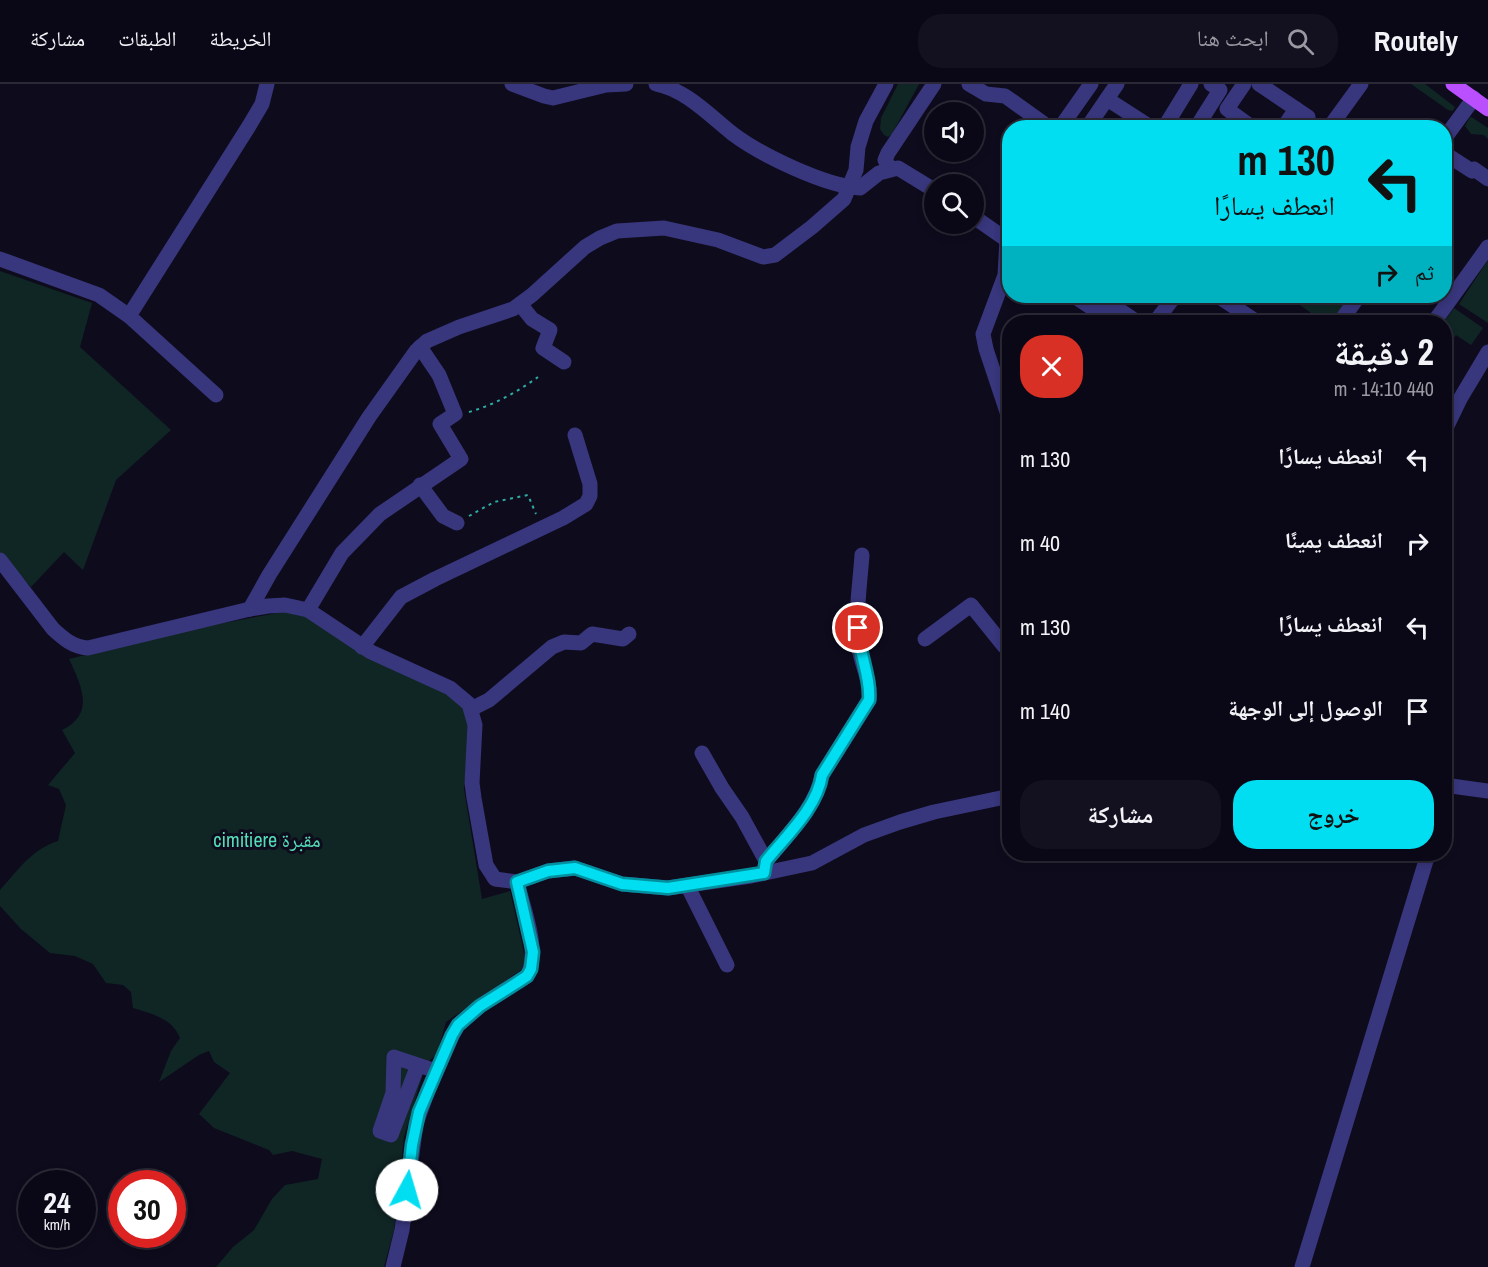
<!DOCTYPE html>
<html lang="ar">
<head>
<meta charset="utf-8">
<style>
  body { margin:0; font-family:"Archivo Narrow","Noto Naskh Arabic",sans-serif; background:#13111f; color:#f1f3f6; direction:rtl; height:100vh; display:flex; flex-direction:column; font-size:22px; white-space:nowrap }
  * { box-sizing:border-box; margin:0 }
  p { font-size:20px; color:#999aa1 }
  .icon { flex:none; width:33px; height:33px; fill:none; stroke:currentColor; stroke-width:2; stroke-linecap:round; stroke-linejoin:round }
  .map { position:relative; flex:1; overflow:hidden; direction:ltr }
  .panel { position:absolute; left:1002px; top:231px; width:450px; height:546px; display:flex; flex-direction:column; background:#0a0816; border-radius:24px; box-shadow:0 3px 9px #0003,0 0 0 2px #2a2935; direction:rtl }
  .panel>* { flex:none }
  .banner { position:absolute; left:1002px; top:36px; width:450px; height:183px; border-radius:24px; box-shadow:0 3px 9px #0003,0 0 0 2px #2a2935; direction:rtl; background:#01def1; color:#111; overflow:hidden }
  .fabs { position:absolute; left:924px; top:18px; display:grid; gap:12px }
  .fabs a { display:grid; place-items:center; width:60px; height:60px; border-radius:50%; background:#0a0816; box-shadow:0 3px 9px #0003,0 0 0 2px #2a2935; font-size:30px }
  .speed { position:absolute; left:18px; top:1086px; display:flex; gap:12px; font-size:30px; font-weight:700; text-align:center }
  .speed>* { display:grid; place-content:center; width:78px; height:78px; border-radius:50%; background:#0a0816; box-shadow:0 3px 9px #0003,0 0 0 2px #2a2935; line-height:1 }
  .speed small { font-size:15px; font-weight:400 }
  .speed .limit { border:9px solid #d22; background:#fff; color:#111 }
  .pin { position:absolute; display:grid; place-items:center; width:51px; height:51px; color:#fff; margin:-26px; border:3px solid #fff; border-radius:50%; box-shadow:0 2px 6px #0007 }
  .me { position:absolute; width:66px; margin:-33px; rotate:6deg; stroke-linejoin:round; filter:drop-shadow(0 0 4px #0008) }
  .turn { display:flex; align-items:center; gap:21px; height:126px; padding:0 18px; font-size:27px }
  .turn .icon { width:78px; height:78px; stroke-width:2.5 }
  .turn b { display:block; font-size:42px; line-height:51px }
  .then { display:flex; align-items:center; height:57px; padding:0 18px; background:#0003; gap:12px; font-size:22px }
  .round { display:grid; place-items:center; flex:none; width:63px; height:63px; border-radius:24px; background:#13111f }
  .summary { display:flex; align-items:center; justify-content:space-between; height:102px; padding:0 18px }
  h1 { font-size:36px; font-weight:800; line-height:45px }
  .primary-button { display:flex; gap:12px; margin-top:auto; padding:12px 18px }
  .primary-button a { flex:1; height:69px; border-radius:24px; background:#01def1; color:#111; font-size:24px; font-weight:800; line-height:69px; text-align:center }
  .primary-button a+a { background:#13111f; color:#f1f3f6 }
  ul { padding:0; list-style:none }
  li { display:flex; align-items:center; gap:18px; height:84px; padding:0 18px }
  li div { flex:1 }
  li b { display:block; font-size:22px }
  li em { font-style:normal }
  header { display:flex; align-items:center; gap:36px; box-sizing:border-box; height:84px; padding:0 30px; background:#0a0816; border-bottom:2px solid #2a2935 }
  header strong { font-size:28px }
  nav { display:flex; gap:33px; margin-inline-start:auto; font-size:21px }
  .search { width:420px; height:54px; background:#13111f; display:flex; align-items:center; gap:15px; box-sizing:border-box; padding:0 21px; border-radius:24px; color:#999aa1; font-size:22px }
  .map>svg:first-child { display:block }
  .green { fill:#0f2625 }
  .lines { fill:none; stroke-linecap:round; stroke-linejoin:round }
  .path { stroke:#2dada2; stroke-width:2; stroke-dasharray:3 4.5; stroke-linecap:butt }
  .minor { stroke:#38367c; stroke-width:15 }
  .major { stroke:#b94ffe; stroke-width:15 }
  .route-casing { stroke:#01909d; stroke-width:15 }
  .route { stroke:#01def1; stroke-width:10 }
  .labels { text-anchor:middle; stroke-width:6; stroke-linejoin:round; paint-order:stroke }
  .park-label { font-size:20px; fill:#55ddb8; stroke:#0e0b1d }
</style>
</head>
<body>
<header>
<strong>Routely</strong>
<div class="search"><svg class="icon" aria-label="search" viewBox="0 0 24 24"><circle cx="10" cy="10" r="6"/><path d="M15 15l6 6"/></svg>ابحث هنا</div>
<nav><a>الخريطة</a><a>الطبقات</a><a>مشاركة</a></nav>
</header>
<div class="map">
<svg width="1488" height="1183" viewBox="0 0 1488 1183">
  <rect width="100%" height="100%" fill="#0e0b1d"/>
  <g class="green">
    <polygon points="898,0 919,0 892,50 888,53 884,51 880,45 881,34"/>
    <polygon points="1411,0 1425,0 1455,23 1453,27 1448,26"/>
    <polygon points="1470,33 1473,34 1488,44 1488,55 1484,51 1471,50 1465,42"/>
    <polygon points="1488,176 1488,239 1459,220"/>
    <polygon points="0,187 92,219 80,263 171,346 116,396 83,486 64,468 31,503 0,468"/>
    <polygon points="1287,212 1342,212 1348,216 1332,238 1324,238"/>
    <polygon points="1454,224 1483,244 1471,261 1456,251 1445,267 1444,238"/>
    <path d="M288,527l17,4 146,79 12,12 6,22 -5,61 18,110 28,-8 16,70 -5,9 -75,52 -9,32 -8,7 -6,13 -19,63 -10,93 -10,37h-168l17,-20 21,-17 18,-31 13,-14 33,-6 4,-20 -30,-8 -19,4 -4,-5 -55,-22 -15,-14 31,-41 -16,-11 -5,-11 -10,4 -40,27 12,-31 9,-13c-8,-20 -28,-24 -47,-30l-2,-16 -8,-7 -17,-2 -13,-19 -18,-8 -25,-3 -29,-24 -21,-23v-16c19,-21 31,-40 58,-49l8,-36 -7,-16 -11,-4 27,-32 -13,-23c34,-16 19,-45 7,-71l117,-29z"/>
  </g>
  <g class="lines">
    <g class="path">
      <path d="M469,328c25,-7 48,-20 69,-35"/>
      <polyline points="469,432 494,418 528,411 536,430"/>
    </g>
    <g class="minor">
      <polyline points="512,0 544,12 553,14 606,1 626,0"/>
      <path d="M656,0c30,6 53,31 77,50 28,21 92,52 127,54l19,-15 19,-5 36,22"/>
      <polyline points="886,0 866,37 858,63 856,86 844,115 812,143 775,171 763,173 718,156 664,144 617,147 600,154 585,163 532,211 513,225 459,243 427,257 416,267 369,333 269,491 250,525 268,522 285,521 308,526 371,568 450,604 469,620 475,641 472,699 474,714 486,781 495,795 517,798 548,787 575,784 622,800 668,804 751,792 812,779 864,751 900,738 934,728 1010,712"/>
      <polyline points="969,0 986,10 1005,12 1050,44"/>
      <polyline points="1244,0 1227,25 1253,44"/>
      <polyline points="1259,0 1308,33 1301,44"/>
      <polyline points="1107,15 1152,44"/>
      <polyline points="1060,44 1091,0"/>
      <polyline points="1087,44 1117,0"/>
      <polyline points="1164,44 1191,0"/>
      <polyline points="1196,44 1220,6 1211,0"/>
      <polyline points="1283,44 1296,25"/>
      <polyline points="1329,44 1361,0"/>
      <polyline points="1444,55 1474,14"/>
      <polyline points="1444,69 1472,87 1474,85 1488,95"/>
      <polyline points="890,84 885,76 888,69 934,0"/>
      <polyline points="974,133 1007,156"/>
      <polyline points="1010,153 1007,156 1005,191 983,250 986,265 1010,337"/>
      <polyline points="0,175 99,211 129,232 216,311"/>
      <polyline points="1074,212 1113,238"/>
      <polyline points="1099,212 1137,238"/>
      <polyline points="1218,212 1257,238"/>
      <polyline points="520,220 532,235 550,246 543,264 564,278"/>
      <polyline points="129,232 249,42 262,20 267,0"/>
      <polyline points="1155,238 1175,212"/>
      <polyline points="1340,238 1358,213 1356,212"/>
      <polyline points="1434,238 1488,163"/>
      <polyline points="1444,348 1460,315 1488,268"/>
      <polyline points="420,401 443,432 457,439"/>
      <path d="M0,476l53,69c11,10 20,18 35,19l162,-39"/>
      <polyline points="308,526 342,469 380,430 461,375 440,340 455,330 439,291 420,263"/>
      <polyline points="925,555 971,521 1004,562 1010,566"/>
      <polyline points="362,563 401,513 435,495 563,434 586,420 590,412 590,400 575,351"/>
      <polyline points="471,625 489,616 552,563 564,558 581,559 592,550 623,555 629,550"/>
      <polyline points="702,669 722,704 742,733 766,777"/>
      <polyline points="1444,701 1488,707"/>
      <path d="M764,789l2,-12c20,-24 51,-55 56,-86l47,-75c2,-20 -8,-36 -11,-56 -3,-29 2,-60 4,-89"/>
      <polyline points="687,801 727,881"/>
      <polyline points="418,981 391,1051 380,1047 393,1009 394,973 436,987"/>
      <path d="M393,1183l9,-37 14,-106 12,-34 24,-54 6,-11 22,-19 47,-30c14,-24 -4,-68 -10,-94"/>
      <polyline points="1302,1183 1428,770"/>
    </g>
    <polyline class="major" points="1453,0 1488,25"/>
  </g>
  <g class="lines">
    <defs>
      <path id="route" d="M407,1106l5,-45 7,-33 33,-77 6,-10 22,-19 38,-24 9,-6 4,-7 2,-17 -16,-70 31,-11 27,-3 47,16 46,4 96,-15 2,-12c20,-25 51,-53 56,-86l47,-75c2,-23 -10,-46 -11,-72"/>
    </defs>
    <use href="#route" class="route-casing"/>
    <use href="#route" class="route"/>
  </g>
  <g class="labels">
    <g class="park-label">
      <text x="267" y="763">cimitiere مقبرة</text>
    </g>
  </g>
</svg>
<div class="fabs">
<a><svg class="icon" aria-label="sound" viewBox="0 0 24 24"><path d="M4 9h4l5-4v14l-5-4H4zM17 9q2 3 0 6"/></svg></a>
<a><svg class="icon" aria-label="search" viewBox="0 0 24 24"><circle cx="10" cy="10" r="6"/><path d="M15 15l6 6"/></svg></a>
</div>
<div class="speed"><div>24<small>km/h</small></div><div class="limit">30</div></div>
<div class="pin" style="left:858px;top:544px;background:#d93025"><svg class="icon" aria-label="arrive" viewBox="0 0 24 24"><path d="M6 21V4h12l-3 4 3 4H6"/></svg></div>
<svg class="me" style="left:407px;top:1106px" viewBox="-20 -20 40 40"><circle r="19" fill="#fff"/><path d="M0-13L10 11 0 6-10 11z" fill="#01def1"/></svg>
<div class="banner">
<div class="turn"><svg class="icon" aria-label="left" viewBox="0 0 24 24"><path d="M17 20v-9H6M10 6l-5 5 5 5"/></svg><div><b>130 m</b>انعطف يسارًا</div></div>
<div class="then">ثم<svg class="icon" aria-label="right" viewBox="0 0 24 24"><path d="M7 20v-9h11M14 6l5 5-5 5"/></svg></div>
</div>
<section class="panel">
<div class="summary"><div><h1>2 دقيقة</h1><p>440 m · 14:10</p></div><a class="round" style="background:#d93025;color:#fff"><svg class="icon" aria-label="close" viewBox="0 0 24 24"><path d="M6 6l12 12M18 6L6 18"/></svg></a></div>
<ul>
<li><svg class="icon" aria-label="left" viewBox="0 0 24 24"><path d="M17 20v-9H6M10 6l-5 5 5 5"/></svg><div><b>انعطف يسارًا</b></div><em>130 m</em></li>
<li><svg class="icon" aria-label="right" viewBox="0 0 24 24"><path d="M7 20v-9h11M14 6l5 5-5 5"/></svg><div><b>انعطف يمينًا</b></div><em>40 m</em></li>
<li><svg class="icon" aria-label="left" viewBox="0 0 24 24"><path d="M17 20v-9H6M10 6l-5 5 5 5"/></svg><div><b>انعطف يسارًا</b></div><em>130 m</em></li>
<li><svg class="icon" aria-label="arrive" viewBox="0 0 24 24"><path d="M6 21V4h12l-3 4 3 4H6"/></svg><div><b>الوصول إلى الوجهة</b></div><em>140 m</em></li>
</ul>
<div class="primary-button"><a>خروج</a><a>مشاركة</a></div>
</section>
</div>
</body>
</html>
